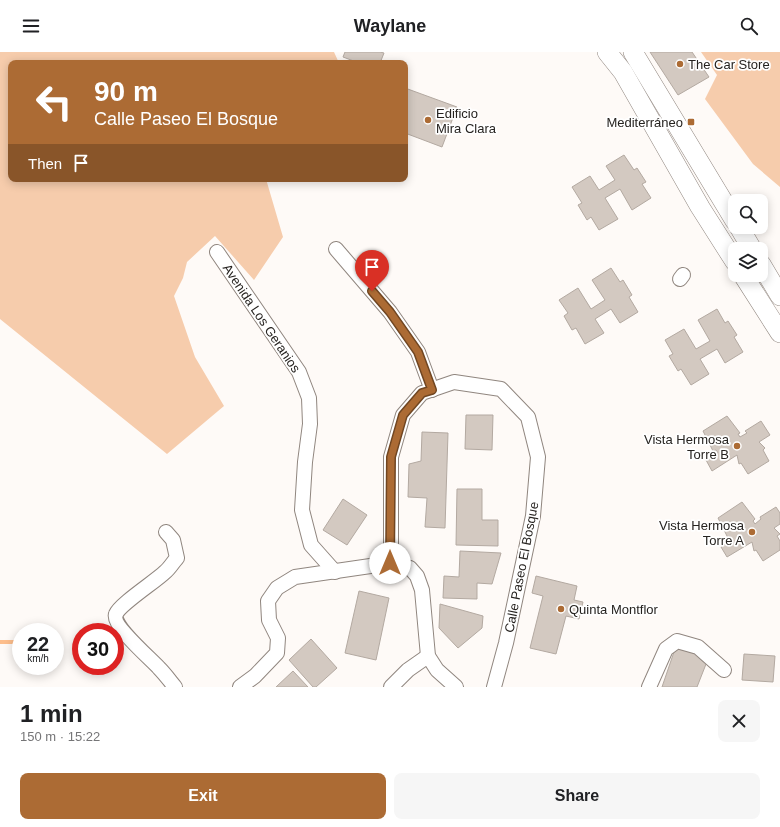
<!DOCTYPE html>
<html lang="en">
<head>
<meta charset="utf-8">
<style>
  body { margin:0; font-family:Arial,sans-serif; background:#f6f6f6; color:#202124; height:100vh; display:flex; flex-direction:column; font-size:15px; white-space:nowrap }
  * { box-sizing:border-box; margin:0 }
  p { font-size:13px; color:#757577 }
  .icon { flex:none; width:22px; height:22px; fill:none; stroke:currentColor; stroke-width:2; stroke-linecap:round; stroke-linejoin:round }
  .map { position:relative; height:635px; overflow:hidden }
  .side { display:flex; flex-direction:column; background:#fff; flex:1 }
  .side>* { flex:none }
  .guide { position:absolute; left:8px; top:8px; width:400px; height:122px; border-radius:8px; box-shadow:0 2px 10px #0003; background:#ac6b34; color:#fff; overflow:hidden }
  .fabs { position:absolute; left:728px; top:142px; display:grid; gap:8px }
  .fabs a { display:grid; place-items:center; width:40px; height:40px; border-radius:8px; background:#fff; box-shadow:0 2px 10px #0003; font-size:20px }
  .speed { position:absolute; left:12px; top:571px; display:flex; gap:8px; font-size:20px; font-weight:700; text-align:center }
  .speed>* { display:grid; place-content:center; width:52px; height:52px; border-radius:50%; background:#fff; box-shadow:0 2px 10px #0003; line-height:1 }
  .speed small { font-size:10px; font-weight:400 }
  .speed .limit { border:6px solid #d22; background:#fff; color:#111 }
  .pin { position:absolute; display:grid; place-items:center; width:34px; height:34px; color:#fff; margin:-41px -17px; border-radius:50% 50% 50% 0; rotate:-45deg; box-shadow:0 0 4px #0007 }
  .pin .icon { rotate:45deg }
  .me { position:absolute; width:44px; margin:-22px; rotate:0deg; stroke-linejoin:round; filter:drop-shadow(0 0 3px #0008) }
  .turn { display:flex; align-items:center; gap:14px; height:84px; padding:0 20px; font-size:18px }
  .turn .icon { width:52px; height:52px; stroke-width:2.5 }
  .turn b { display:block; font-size:28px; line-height:34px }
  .then { display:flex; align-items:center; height:38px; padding:0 20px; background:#0003; gap:8px; font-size:15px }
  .round { display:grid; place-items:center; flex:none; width:42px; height:42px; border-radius:8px; background:#f6f6f6 }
  .head { display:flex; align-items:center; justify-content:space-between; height:68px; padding:0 20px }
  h1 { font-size:24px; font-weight:700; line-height:30px }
  .button { display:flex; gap:8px; margin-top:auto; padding:8px 20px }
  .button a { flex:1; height:46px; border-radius:8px; background:#ac6b34; color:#fff; font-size:16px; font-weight:700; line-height:46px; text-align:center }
  .button a+a { background:#f6f6f6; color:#202124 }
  header { display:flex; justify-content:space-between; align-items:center; height:52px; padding:0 20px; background:#fff; font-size:18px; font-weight:700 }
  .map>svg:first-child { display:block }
  .green { fill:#f6ccac }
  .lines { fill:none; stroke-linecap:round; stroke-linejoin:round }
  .stream { stroke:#fdbe8c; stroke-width:4 }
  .building { fill:#d3c9c1; stroke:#b3a9a1 }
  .street-casing { stroke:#90867f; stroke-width:16 }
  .secondary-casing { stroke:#90867f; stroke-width:20 }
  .street { stroke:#fff; stroke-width:14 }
  .secondary { stroke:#fff; stroke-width:19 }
  .route-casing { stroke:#704622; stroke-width:10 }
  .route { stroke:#ac6b34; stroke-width:7 }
  .poi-dot { fill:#ac6b34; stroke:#fff; stroke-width:1.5 }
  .labels { text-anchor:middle; stroke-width:3.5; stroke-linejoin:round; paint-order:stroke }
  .poi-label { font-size:13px; fill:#262320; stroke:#fff; text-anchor:start }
  .street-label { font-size:13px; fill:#262320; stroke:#fff }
</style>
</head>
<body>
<header><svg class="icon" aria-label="menu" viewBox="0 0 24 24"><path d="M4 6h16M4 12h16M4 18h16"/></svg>Waylane<svg class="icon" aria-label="search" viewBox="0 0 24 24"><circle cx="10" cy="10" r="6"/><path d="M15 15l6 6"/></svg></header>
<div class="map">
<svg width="780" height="635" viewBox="0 0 780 635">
  <rect width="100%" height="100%" fill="#fefaf7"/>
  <g class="green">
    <polygon points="0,0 334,0 339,11 11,11 11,127 266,127 283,185 254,228 215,184 187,210 183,226 174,244 195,305 224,354 167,402 0,267"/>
    <polygon points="701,0 780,0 780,135 753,112 705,47 717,23"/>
  </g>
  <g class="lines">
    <polyline class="stream" points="0,590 19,590"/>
  </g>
  <g class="building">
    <polygon points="345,0 380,0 384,1 380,11 359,11 343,5"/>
    <polygon points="650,0 692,0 709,25 678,43"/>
    <polygon points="405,36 457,55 442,95 405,81"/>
    <polygon points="624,103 634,118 637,116 646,130 642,132 651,146 632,158 620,137 605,146 618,167 599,178 591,165 587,168 578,153 582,151 572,135 590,124 599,138 615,128 606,114"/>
    <polygon points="611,216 620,230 623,228 632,243 629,245 638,260 620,271 611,257 595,267 604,281 585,292 576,276 572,278 564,264 568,261 559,248 578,236 591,257 605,248 592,228"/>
    <polygon points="717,257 725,271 728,269 737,283 734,285 743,300 725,311 717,297 700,307 709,322 691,333 681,317 678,319 669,304 673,302 665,288 684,277 696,297 710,289 698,268"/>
    <polygon points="466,363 493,363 492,398 465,397"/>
    <polygon points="727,364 740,381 738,382 740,385 747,381 745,379 761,369 770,383 759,390 765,396 763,398 769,409 748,422 741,411 739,412 737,403 712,419 706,408 718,401 716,398 713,399 703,379"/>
    <polygon points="422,380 448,381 445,476 425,475 427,446 408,445 409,412 421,409"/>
    <polygon points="457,437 482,437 482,468 498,468 498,494 456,493"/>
    <polygon points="343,447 367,463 347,493 323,478"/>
    <polygon points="742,450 755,467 753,469 755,472 761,467 760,465 776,455 780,461 780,472 774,476 780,482 777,484 780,489 780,498 763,509 756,498 754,499 752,490 727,505 721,495 732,487 730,484 728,486 718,466"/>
    <polygon points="460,499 501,501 492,532 477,531 477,547 443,546 444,524 459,525"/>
    <polygon points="536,524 577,534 574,548 583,550 579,567 566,564 556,602 530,596 543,544 532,541"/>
    <polygon points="359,539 389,546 376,608 345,601"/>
    <polygon points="440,552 483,564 482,576 458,596 439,576"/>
    <polygon points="311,587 337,616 316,635 313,635 289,608"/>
    <polygon points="676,594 708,607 697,635 662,635"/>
    <polygon points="744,602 775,604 773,630 742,628"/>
    <polygon points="293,619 308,635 276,635"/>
  </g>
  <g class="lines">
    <defs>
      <g id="street">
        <polyline points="336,197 390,260 418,300 432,338"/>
        <polyline points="217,200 299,320 309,346 310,372 305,410 302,458 311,493 335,520"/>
        <polyline points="680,227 683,223"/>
        <path d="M166,480l7,8 4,18c-4,4 -7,10 -12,14 -9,9 -45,32 -49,42 -5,11 35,45 43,54 6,6 11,13 16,19"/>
        <polyline points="391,511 391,405 403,363 422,341 454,330 501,337 528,365 538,405 533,464 506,591 494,635"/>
        <polyline points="240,635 255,624 277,601 278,586 269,568 268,549 277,536 295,525 391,511 410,516 417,524 422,538 428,604 437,618 456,635"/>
        <polyline points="391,635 408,618 428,604"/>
        <polyline points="649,635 666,597 677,589 698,595 724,618"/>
      </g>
      <g id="secondary">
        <polyline points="607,0 623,20 700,155 735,210"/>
        <polyline points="633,0 735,169"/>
        <polyline points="739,175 752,197"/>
        <polyline points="761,212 780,244"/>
        <polyline points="743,223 780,281"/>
      </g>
    </defs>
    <use href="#street" class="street-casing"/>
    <use href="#secondary" class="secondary-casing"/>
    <use href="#street" class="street"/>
    <use href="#secondary" class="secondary"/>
  </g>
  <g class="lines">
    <defs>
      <polyline id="route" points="372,239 390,260 418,300 432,338 422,341 403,363 391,405 390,511"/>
    </defs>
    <use href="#route" class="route-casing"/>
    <use href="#route" class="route"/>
  </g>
  <g class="poi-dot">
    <circle cx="680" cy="12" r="4"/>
    <circle cx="428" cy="68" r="4"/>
    <rect x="687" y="66" width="8" height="8" rx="2"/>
    <circle cx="737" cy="394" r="4"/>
    <circle cx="752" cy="480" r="4"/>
    <circle cx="561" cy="557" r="4"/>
  </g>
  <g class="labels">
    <g class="poi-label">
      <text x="688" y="17">The Car Store</text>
      <text x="436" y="66">Edificio<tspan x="436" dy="15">Mira Clara</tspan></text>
      <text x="683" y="75" text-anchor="end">Mediterráneo</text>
      <text x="729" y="392" text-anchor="end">Vista Hermosa<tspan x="729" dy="15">Torre B</tspan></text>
      <text x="744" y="478" text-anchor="end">Vista Hermosa<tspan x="744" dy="15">Torre A</tspan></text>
      <text x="569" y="562">Quinta Montflor</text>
    </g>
    <g class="street-label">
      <text transform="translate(262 266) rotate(56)" y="5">Avenida Los Geranios</text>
      <text transform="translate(521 515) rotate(-79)" y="5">Calle Paseo El Bosque</text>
    </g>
  </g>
</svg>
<div class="fabs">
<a><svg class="icon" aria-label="search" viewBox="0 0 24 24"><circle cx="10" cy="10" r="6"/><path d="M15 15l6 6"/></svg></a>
<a><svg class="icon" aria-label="layers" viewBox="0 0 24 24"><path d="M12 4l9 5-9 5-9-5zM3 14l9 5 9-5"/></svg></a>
</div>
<div class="speed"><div>22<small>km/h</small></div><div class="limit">30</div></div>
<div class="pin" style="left:372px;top:239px;background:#d93025"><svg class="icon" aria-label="arrive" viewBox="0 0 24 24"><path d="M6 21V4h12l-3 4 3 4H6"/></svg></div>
<svg class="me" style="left:390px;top:511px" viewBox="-20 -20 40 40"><circle r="19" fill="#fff"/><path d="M0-13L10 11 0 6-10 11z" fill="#ac6b34"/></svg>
<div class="guide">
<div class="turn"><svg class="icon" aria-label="left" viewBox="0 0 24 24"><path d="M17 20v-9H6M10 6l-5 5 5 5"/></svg><div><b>90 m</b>Calle Paseo El Bosque</div></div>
<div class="then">Then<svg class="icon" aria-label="arrive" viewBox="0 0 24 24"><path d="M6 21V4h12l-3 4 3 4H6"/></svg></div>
</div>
</div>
<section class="side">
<div class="head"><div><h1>1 min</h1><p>150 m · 15:22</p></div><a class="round"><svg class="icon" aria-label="close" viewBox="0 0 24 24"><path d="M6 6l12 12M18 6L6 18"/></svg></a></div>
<div class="button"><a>Exit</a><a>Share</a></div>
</section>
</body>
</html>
